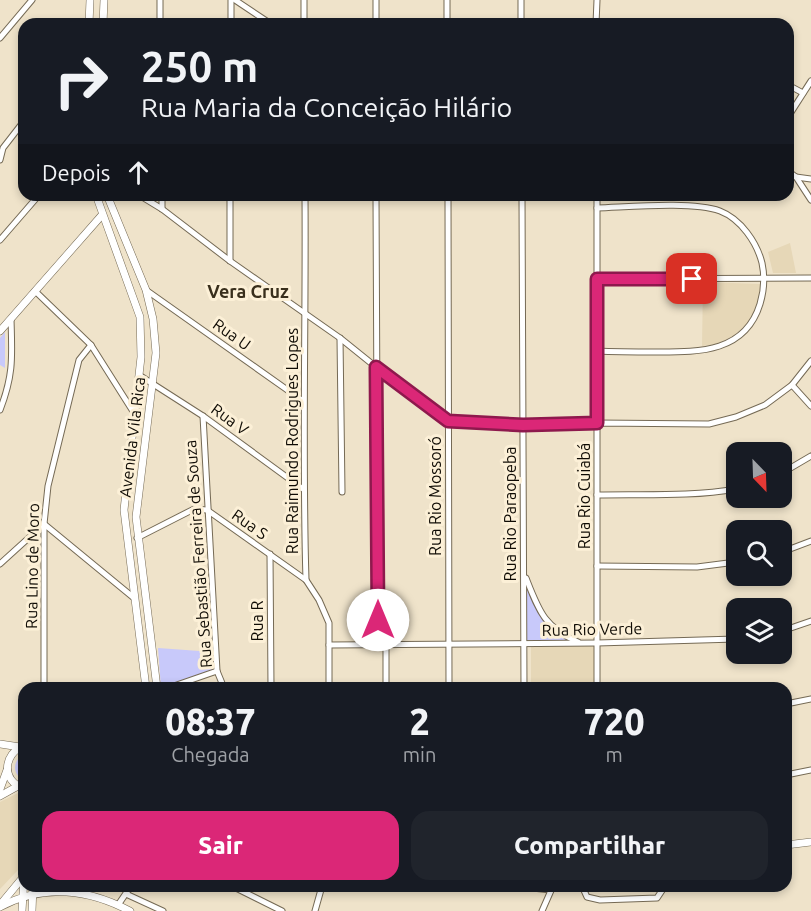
<!DOCTYPE html>
<html lang="pt">
<head>
<meta charset="utf-8">
<style>
  body { margin:0; font-family:Ubuntu,sans-serif; background:#20242c; color:#f1f3f6; height:100vh; display:flex; flex-direction:column; font-size:22px; white-space:nowrap }
  * { box-sizing:border-box; margin:0 }
  p { font-size:20px; color:#9ea1a6 }
  .icon { flex:none; width:33px; height:33px; fill:none; stroke:currentColor; stroke-width:2; stroke-linecap:round; stroke-linejoin:round }
  .map { position:relative; flex:1; overflow:hidden }
  .panel { position:absolute; left:18px; top:682px; width:774px; height:210px; display:flex; flex-direction:column; background:#171b24; border-radius:18px; box-shadow:0 3px 9px #0003 }
  .panel>* { flex:none }
  .top-card { position:absolute; left:18px; top:18px; width:776px; height:183px; border-radius:18px; box-shadow:0 3px 9px #0003; background:#171b24; color:#f1f3f6; overflow:hidden }
  .needle { width:39px; rotate:157deg }
  .buttons { position:absolute; left:726px; top:442px; display:grid; gap:12px }
  .buttons a { display:grid; place-items:center; width:66px; height:66px; border-radius:12px; background:#171b24; box-shadow:0 3px 9px #0003; font-size:30px }
  .pin { position:absolute; display:grid; place-items:center; width:51px; height:51px; color:#fff; margin:-26px; border-radius:12px; box-shadow:0 3px 9px #0006 }
  .me { position:absolute; width:66px; margin:-33px; rotate:0deg; stroke-linejoin:round; filter:drop-shadow(0 0 4px #0008) }
  .turn { display:flex; align-items:center; gap:21px; height:126px; padding:0 24px; font-size:27px }
  .turn .icon { width:78px; height:78px; stroke-width:2.5 }
  .turn b { display:block; font-size:42px; line-height:51px }
  .then { display:flex; align-items:center; height:57px; padding:0 24px; background:#0003; gap:12px; font-size:22px }
  .eta { display:flex; justify-content:space-evenly; align-items:center; height:102px; text-align:center }
  .eta b { font-size:36px; font-weight:800; line-height:42px }
  .primary-button { display:flex; gap:12px; margin-top:auto; padding:12px 24px }
  .primary-button a { flex:1; height:69px; border-radius:18px; background:#db2777; color:#fff; font-size:24px; font-weight:800; line-height:69px; text-align:center }
  .primary-button a+a { background:#20242c; color:#f1f3f6 }
  .map>svg:first-child { display:block }
  .built { fill:#e6d7b7 }
  .green { fill:#c8c9fa }
  .lines { fill:none; stroke-linecap:round; stroke-linejoin:round }
  .minor-casing { stroke:#756a55; stroke-width:7 }
  .tertiary-casing { stroke:#756a55; stroke-width:8 }
  .minor { stroke:#fff; stroke-width:5 }
  .tertiary { stroke:#fff; stroke-width:7 }
  .route-casing { stroke:#8e194d; stroke-width:15 }
  .route { stroke:#db2777; stroke-width:10 }
  .labels { text-anchor:middle; stroke-width:6; stroke-linejoin:round; paint-order:stroke }
  .street-label { font-size:16px; fill:#0f0b04; stroke:#fcf0d7 }
  .neighbourhood-label { font-size:18px; font-weight:bold; fill:#392f1c; stroke:#fcf0d7 }
</style>
</head>
<body>
<div class="map">
<svg width="811" height="911" viewBox="0 0 811 911">
  <rect width="100%" height="100%" fill="#efe3ca"/>
  <g class="built">
    <polygon points="790,243 796,273 773,273 768,252"/>
    <polygon points="703,282 760,284 760,294 755,310 747,324 732,337 716,344 702,346"/>
    <polygon points="594,646 595,688 531,688 531,647"/>
    <polygon points="18,793 22,800 18,870 0,889 0,802"/>
  </g>
  <g class="green">
    <polygon points="5,332 5,368 0,365 0,338"/>
    <path d="M526,585c10,24 18,42 42,55h-43z"/>
    <polygon points="158,648 213,652 215,670 161,688"/>
    <path d="M24,754v27c-12,-7 -12,-20 0,-27z"/>
  </g>
  <g class="lines">
    <defs>
      <g id="minor">
        <polyline points="160,0 160,24"/>
        <polyline points="235,0 271,24"/>
        <polyline points="304,0 304,24"/>
        <polyline points="447,0 447,24"/>
        <polyline points="521,0 521,24"/>
        <polyline points="231,24 231,0"/>
        <polyline points="376,24 376,0"/>
        <polyline points="596,24 597,0"/>
        <polyline points="0,38 32,0"/>
        <polyline points="788,85 803,93"/>
        <polyline points="788,117 811,81"/>
        <polyline points="0,160 3,148 24,121"/>
        <polyline points="788,171 796,177 811,200"/>
        <polyline points="796,177 811,179"/>
        <polyline points="139,195 162,209 230,261 340,338 376,367 448,421 523,425 597,423 709,424 736,417 765,405 792,385 811,361"/>
        <polyline points="162,195 162,209"/>
        <path d="M305,195c1,128 -3,256 1,385"/>
        <polyline points="376,195 378,643"/>
        <polyline points="448,195 449,688"/>
        <polyline points="522,195 524,688"/>
        <polyline points="597,195 597,688"/>
        <path d="M597,208c32,-1 95,-7 123,3 21,8 37,32 42,52 3,14 2,28 -2,41 -15,49 -62,48 -103,48 -20,0 -40,0 -60,-1"/>
        <polyline points="0,240 39,195"/>
        <polyline points="230,261 230,195"/>
        <polyline points="597,279 811,278"/>
        <polyline points="146,290 303,401"/>
        <polyline points="35,291 91,345 134,413"/>
        <polyline points="340,338 342,492"/>
        <polyline points="139,375 203,416 303,489"/>
        <polyline points="792,385 811,406"/>
        <path d="M0,410c14,-36 12,-54 11,-91"/>
        <polyline points="203,416 217,671 224,688"/>
        <polyline points="782,473 811,456"/>
        <path d="M597,495c47,-1 94,2 139,-6"/>
        <polyline points="44,524 134,598"/>
        <polyline points="137,538 194,509 207,510 306,580 319,600 329,623 329,688"/>
        <polyline points="782,552 811,541"/>
        <polyline points="270,554 271,688"/>
        <polyline points="0,564 44,524"/>
        <polyline points="597,566 697,567 736,562"/>
        <path d="M526,578c13,33 18,49 52,64"/>
        <polyline points="782,631 811,621"/>
        <polyline points="386,643 386,688"/>
        <polyline points="329,645 597,643 736,639"/>
        <polyline points="44,688 44,524 48,486 79,360 91,345"/>
        <polyline points="168,688 217,671"/>
        <polyline points="786,704 811,699"/>
        <polyline points="786,775 811,770"/>
        <polyline points="232,886 282,911"/>
        <polyline points="514,886 551,890"/>
        <polyline points="582,886 587,897 600,900 657,898 665,886"/>
        <polyline points="126,894 163,911"/>
        <polyline points="118,905 131,886"/>
        <polyline points="315,911 322,886"/>
        <polyline points="542,911 553,886"/>
      </g>
      <g id="tertiary">
        <polyline points="89,24 90,0"/>
        <polyline points="103,24 104,0"/>
        <polyline points="96,195 140,317 141,357 124,510 146,688"/>
        <polyline points="107,195 146,290 153,319 156,353 136,517 157,688"/>
        <polyline points="0,331 102,215"/>
        <polyline points="0,744 20,747"/>
        <path d="M24,746c-21,7 -23,36 0,42"/>
        <polyline points="0,789 7,770"/>
        <polyline points="0,796 18,786"/>
        <polyline points="786,845 811,842"/>
        <polyline points="0,905 24,876"/>
        <path d="M0,907c43,-23 88,-18 130,4"/>
        <polyline points="22,911 24,878"/>
        <polyline points="32,911 33,886"/>
      </g>
    </defs>
    <use href="#minor" class="minor-casing"/>
    <use href="#tertiary" class="tertiary-casing"/>
    <use href="#minor" class="minor"/>
    <use href="#tertiary" class="tertiary"/>
  </g>
  <g class="lines">
    <defs>
      <polyline id="route" points="378,620 376,367 448,421 523,425 597,423 597,279 692,279"/>
    </defs>
    <use href="#route" class="route-casing"/>
    <use href="#route" class="route"/>
  </g>
  <g class="labels">
    <g class="street-label">
      <text transform="translate(232 334) rotate(35)" y="6">Rua U</text>
      <text transform="translate(230 419) rotate(36)" y="6">Rua V</text>
      <text transform="translate(132 437) rotate(-83)" y="6">Avenida Vila Rica</text>
      <text transform="translate(292 441) rotate(-90)" y="6">Rua Raimundo Rodrigues Lopes</text>
      <text transform="translate(435 496) rotate(-90)" y="6">Rua Rio Mossoró</text>
      <text transform="translate(584 496) rotate(-90)" y="6">Rua Rio Cuiabá</text>
      <text transform="translate(510 514) rotate(-90)" y="6">Rua Rio Paraopeba</text>
      <text transform="translate(250 524) rotate(35)" y="6">Rua S</text>
      <text transform="translate(198 554) rotate(-94)" y="6">Rua Sebastião Ferreira de Souza</text>
      <text transform="translate(32 566) rotate(-89)" y="6">Rua Lino de Moro</text>
      <text transform="translate(257 621) rotate(-90)" y="6">Rua R</text>
      <text transform="translate(592 629) rotate(-1)" y="6">Rua Rio Verde</text>
    </g>
    <g class="neighbourhood-label">
      <text x="248" y="298">Vera Cruz</text>
    </g>
  </g>
</svg>
<div class="buttons">
<a><svg class="needle" viewBox="-14 -14 28 28"><path d="M0-13l5 13h-10z" fill="#e53935"/><path d="M0 13l5-13h-10z" fill="#9ea1a6"/></svg></a>
<a><svg class="icon" aria-label="search" viewBox="0 0 24 24"><circle cx="10" cy="10" r="6"/><path d="M15 15l6 6"/></svg></a>
<a><svg class="icon" aria-label="layers" viewBox="0 0 24 24"><path d="M12 4l9 5-9 5-9-5zM3 14l9 5 9-5"/></svg></a>
</div>
<div class="pin" style="left:692px;top:279px;background:#d93025"><svg class="icon" aria-label="arrive" viewBox="0 0 24 24"><path d="M6 21V4h12l-3 4 3 4H6"/></svg></div>
<svg class="me" style="left:378px;top:620px" viewBox="-20 -20 40 40"><circle r="19" fill="#fff"/><path d="M0-13L10 11 0 6-10 11z" fill="#db2777"/></svg>
<div class="top-card">
<div class="turn"><svg class="icon" aria-label="right" viewBox="0 0 24 24"><path d="M7 20v-9h11M14 6l5 5-5 5"/></svg><div><b>250 m</b>Rua Maria da Conceição Hilário</div></div>
<div class="then">Depois<svg class="icon" aria-label="ahead" viewBox="0 0 24 24"><path d="M12 20V5M6 11l6-6 6 6"/></svg></div>
</div>
<section class="panel">
<div class="eta">
<div><b>08:37</b><p>Chegada</p></div>
<div><b>2</b><p>min</p></div>
<div><b>720</b><p>m</p></div>
</div>
<div class="primary-button"><a>Sair</a><a>Compartilhar</a></div>
</section>
</div>
</body>
</html>
